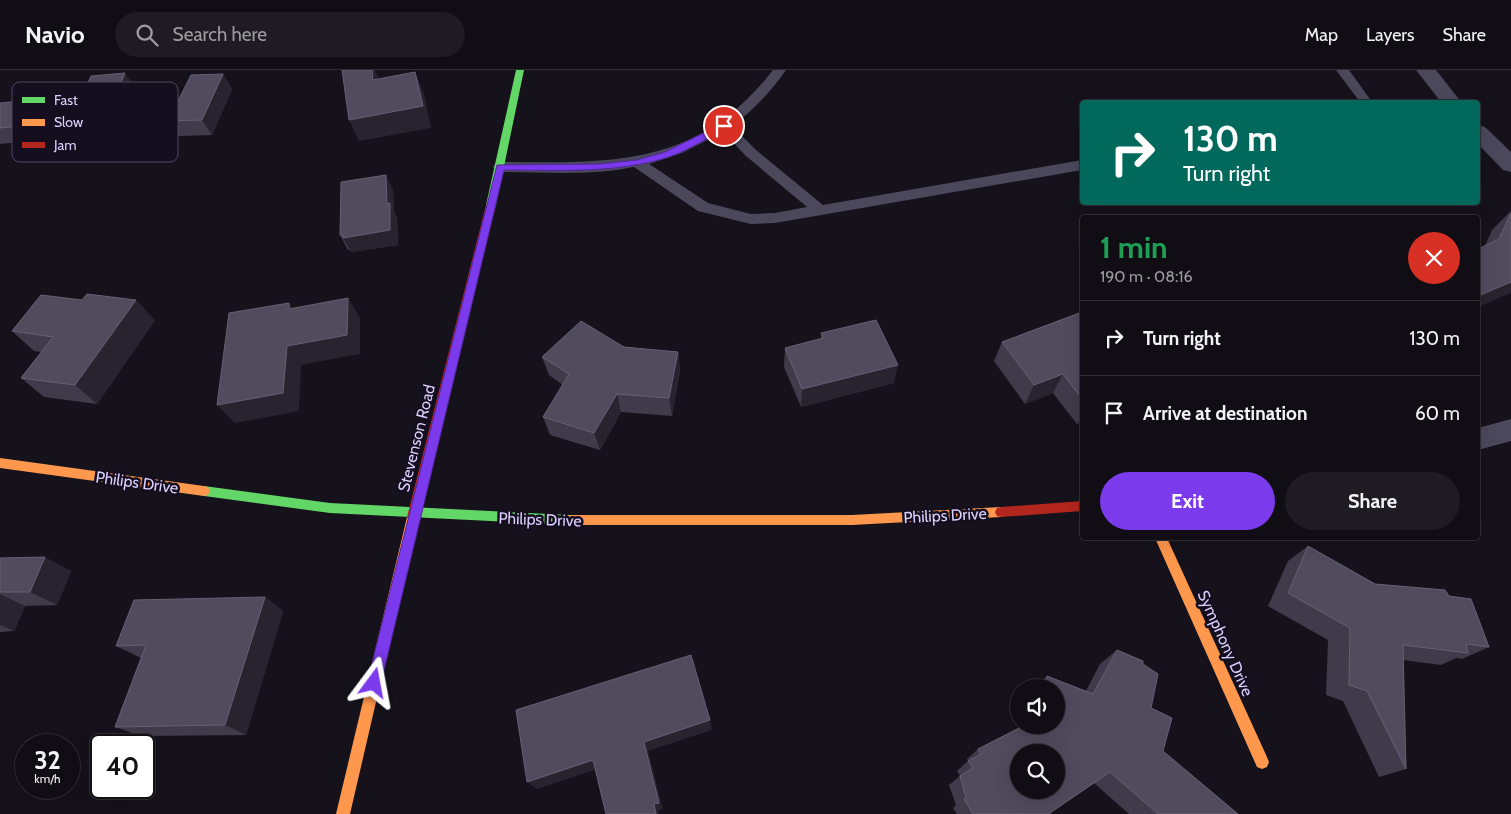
<!DOCTYPE html>
<html lang="en">
<head>
<meta charset="utf-8">
<style>
  body { margin:0; font-family:Cabin,sans-serif; background:#1e1c22; color:#f1f3f6; height:100vh; display:flex; flex-direction:column; font-size:19px; white-space:nowrap }
  * { box-sizing:border-box; margin:0 }
  p { font-size:16px; color:#9c9ca0 }
  .icon { flex:none; width:28px; height:28px; fill:none; stroke:currentColor; stroke-width:2; stroke-linecap:round; stroke-linejoin:round }
  .map { position:relative; flex:1; overflow:hidden }
  .sheet { position:absolute; left:1080px; top:145px; width:400px; height:325px; display:flex; flex-direction:column; background:#100e14; border-radius:5px; box-shadow:0 5px 20px #0002,0 0 0 1px #302e34 }
  .sheet>* { flex:none }
  .top-card { position:absolute; left:1080px; top:30px; width:400px; height:105px; border-radius:5px; box-shadow:0 5px 20px #0002,0 0 0 1px #302e34; background:#00695c; color:#fff; overflow:hidden }
  .tools { position:absolute; left:1010px; top:609px; display:grid; gap:10px }
  .tools a { display:grid; place-items:center; width:55px; height:55px; border-radius:50%; background:#100e14; box-shadow:0 5px 20px #0002,0 0 0 1px #302e34; font-size:25px }
  .speed { position:absolute; left:15px; top:664px; display:flex; gap:10px; font-size:25px; font-weight:700; text-align:center }
  .speed>* { display:grid; place-content:center; width:65px; height:65px; border-radius:50%; background:#100e14; box-shadow:0 5px 20px #0002,0 0 0 1px #302e34; line-height:1 }
  .speed small { font-size:12px; font-weight:400 }
  .speed .limit { border:2px solid #111; border-radius:8px; background:#fff; color:#111 }
  .pin { position:absolute; display:grid; place-items:center; width:42px; height:42px; color:#fff; margin:-21px; border:2px solid #fff; border-radius:50%; box-shadow:0 1px 5px #0007 }
  .me { position:absolute; width:55px; margin:-28px; rotate:13deg; stroke-linejoin:round; filter:drop-shadow(0 0 4px #0008) }
  .turn { display:flex; align-items:center; gap:18px; height:105px; padding:0 20px; font-size:22px }
  .turn .icon { width:65px; height:65px; stroke-width:2.5 }
  .turn b { display:block; font-size:35px; line-height:42px }
  .round { display:grid; place-items:center; flex:none; width:52px; height:52px; border-radius:26px; background:#1e1c22 }
  .head { display:flex; align-items:center; justify-content:space-between; height:85px; padding:0 20px }
  h1 { font-size:30px; font-weight:700; line-height:38px; color:#1e9e55 }
  .cta { display:flex; gap:10px; margin-top:auto; padding:10px 20px }
  .cta a { flex:1; height:58px; border-radius:30px; background:#7c3aed; color:#fff; font-size:20px; font-weight:700; line-height:58px; text-align:center }
  .cta a+a { background:#1e1c22; color:#f1f3f6 }
  ul { padding:0; list-style:none }
  li { display:flex; align-items:center; gap:15px; height:75px; padding:0 20px; border-top:1px solid #302e34 }
  li div { flex:1 }
  li b { display:block; font-size:19px }
  li em { font-style:normal }
  header { display:flex; align-items:center; gap:30px; box-sizing:border-box; height:70px; padding:0 25px; background:#100e14; border-bottom:1px solid #302e34 }
  header strong { font-size:24px }
  nav { display:flex; gap:28px; margin-inline-start:auto; font-size:18px }
  .search { width:350px; height:45px; background:#1e1c22; display:flex; align-items:center; gap:12px; box-sizing:border-box; padding:0 18px; border-radius:28px; color:#9c9ca0; font-size:19px }
  .map>svg:first-child { display:block }
  .lines { fill:none; stroke-linecap:round; stroke-linejoin:round }
  .lane { fill:#4b485c; fill-rule:evenodd }
  .street { fill:#4b485c; fill-rule:evenodd }
  .fast { fill:#63d668; fill-rule:evenodd }
  .slow { fill:#ff974d; fill-rule:evenodd }
  .jam { fill:#b3261e; fill-rule:evenodd }
  .wall { fill:#403b4a }
  .shaded-wall { fill:#28242f }
  .building { fill:#504b5d; stroke:#666076; fill-rule:evenodd }
  .route { fill:#7c3aed; stroke:#51269a }
  .labels { text-anchor:middle; stroke-width:5; stroke-linejoin:round; paint-order:stroke }
  .street-label { font-size:16px; fill:#dbcffc; stroke:#140e1f }
  .key { fill:#140e1f; stroke:#504861; stroke-width:1 }
  .key-label { font-size:14px; fill:#dbcffc }
</style>
</head>
<body>
<header>
<strong>Navio</strong>
<div class="search"><svg class="icon" aria-label="search" viewBox="0 0 24 24"><circle cx="10" cy="10" r="6"/><path d="M15 15l6 6"/></svg>Search here</div>
<nav><a>Map</a><a>Layers</a><a>Share</a></nav>
</header>
<div class="map">
<svg width="1511" height="744" viewBox="0 0 1511 744">
  <rect width="100%" height="100%" fill="#15121b"/>
  <g class="lines">
    <g class="lane">
      <path d="M773,0h13c-15,22 -33,40 -54,56l24,24 67,55 259,-45v10l-307,53 -24,1 -53,-13 -64,-44c-43,9 -90,5 -134,5l-5,-2 -2,-3 2,-3 5,-2c112,1 197,6 273,-92zM723,62l23,24 61,51 -32,6 -24,1 -43,-11 -59,-39 33,-11z"/>
      <polygon points="1336,0 1349,0 1372,32 1360,32"/>
    </g>
    <g class="street">
      <polygon points="1416,0 1436,0 1461,32 1441,32"/>
      <polygon points="1478,55 1485,57 1511,82 1511,102 1503,100 1478,74"/>
      <polygon points="1511,349 1511,371 1478,380 1478,358"/>
    </g>
    <g class="fast">
      <polygon points="516,0 524,0 496,135 491,138 486,135"/>
      <polygon points="204,416 330,433 570,445 574,446 576,450 574,454 570,455 330,443 204,426 200,425 198,421 200,417"/>
    </g>
    <g class="slow">
      <polygon points="0,388 204,416 208,417 210,421 208,425 204,426 0,398"/>
      <polygon points="1001,437 1005,438 1007,442 1005,446 1001,447 852,455 570,455 566,454 564,450 566,446 570,445 852,445"/>
      <polygon points="413,442 417,443 419,447 350,744 336,744 407,447 409,443"/>
      <polygon points="1155,468 1167,468 1267,687 1269,692 1267,697 1262,699 1257,697"/>
    </g>
    <g class="jam">
      <polygon points="491,132 496,135 419,447 417,451 413,452 409,451 407,447 486,135"/>
      <polygon points="1082,431 1082,441 1001,447 997,446 995,442 997,438 1001,437"/>
    </g>
  </g>
  <g class="wall">
    <polygon points="223,4 232,19 212,65 178,66 168,51"/>
    <polygon points="140,24 137,32 150,50 140,78 109,81 102,72 88,74 70,52"/>
    <polygon points="33,30 46,45 34,71 0,74 0,33"/>
    <polygon points="393,120 394,142 397,148 398,175 351,182 350,180 348,180 340,165"/>
    <polygon points="1511,141 1511,223 1485,176 1492,160"/>
    <polygon points="1082,242 1082,352 1077,354 1053,323 1025,334 994,291 1002,272"/>
    <polygon points="155,250 97,334 44,327 21,308 41,282 34,281 12,261"/>
    <polygon points="821,263 894,313 801,337 784,297 785,278 821,269"/>
    <polygon points="624,277 678,282 680,301 672,346 621,342 600,380 550,365 543,347 563,315 549,305 542,287"/>
    <polygon points="1308,476 1375,514 1449,526 1489,577 1462,589 1456,588 1441,595 1403,590 1406,699 1379,707 1343,631 1326,625 1328,570 1268,536 1288,491"/>
    <polygon points="0,488 71,501 57,535 25,536 14,561 0,562"/>
    <polygon points="265,527 283,541 246,665 141,666 115,657 141,588 116,576"/>
    <polygon points="1117,580 1151,638 1163,681 1238,744 1129,744 1094,713 1050,743 1050,744 957,744 953,738 956,735 949,715 960,706 957,701 968,691 967,689 978,679 1021,657 1022,655 1056,655 1056,618 1035,618 1047,606 1086,621 1100,594"/>
  </g>
  <g class="shaded-wall">
    <polygon points="372,0 375,0 379,9 373,10"/>
    <polygon points="415,2 424,24 431,58 359,71 349,50"/>
    <polygon points="125,3 140,24 137,32 150,50 140,78 124,57 114,30"/>
    <polygon points="223,4 232,19 212,65 202,50"/>
    <polygon points="33,30 46,45 34,71 21,56"/>
    <polygon points="386,105 393,120 394,142 397,148 398,175 351,182 343,168 387,134"/>
    <polygon points="1511,212 1511,223 1478,237 1478,226"/>
    <polygon points="348,228 360,248 360,284 301,295 299,341 235,353 217,335 287,276"/>
    <polygon points="136,230 155,250 97,334 75,315"/>
    <polygon points="289,233 303,253 289,239"/>
    <polygon points="678,282 680,301 672,346 669,328"/>
    <polygon points="898,295 894,313 801,337 802,319"/>
    <polygon points="1063,304 1053,323 1025,334 1034,315"/>
    <polygon points="617,324 621,342 600,380 594,363"/>
    <polygon points="1082,345 1082,352 1077,354"/>
    <polygon points="45,487 71,501 57,535 30,522"/>
    <polygon points="0,524 25,536 14,561 0,555"/>
    <polygon points="265,527 283,541 246,665 225,655"/>
    <polygon points="710,650 712,660 648,681 663,739 658,741 659,744 656,744 654,734 644,672"/>
    <polygon points="593,690 600,698 537,719 527,712"/>
  </g>
  <g class="building">
    <polygon points="342,0 372,0 373,10 415,2 423,36 349,50"/>
    <polygon points="125,3 114,30 135,28 124,57 92,60 96,50 70,52 91,6"/>
    <polygon points="223,4 202,50 168,51 191,5"/>
    <polygon points="33,30 21,56 0,58 0,33"/>
    <polygon points="386,105 387,134 390,133 390,160 343,168 343,165 340,165 341,112"/>
    <polygon points="1511,143 1511,212 1478,226 1478,179 1499,169"/>
    <polygon points="87,224 136,230 75,315 21,308 53,267 12,261 41,225 82,230"/>
    <polygon points="348,228 347,265 287,276 283,323 217,335 229,243 289,233 289,239"/>
    <polygon points="1082,242 1082,329 1063,304 1034,315 1002,272"/>
    <polygon points="876,250 898,295 802,319 785,278 823,268 821,263"/>
    <polygon points="581,251 624,277 678,282 669,328 617,324 594,363 543,347 569,304 542,287"/>
    <polygon points="1308,476 1375,514 1445,520 1449,526 1471,529 1489,577 1466,574 1468,583 1403,575 1406,699 1367,621 1349,615 1350,558 1288,523"/>
    <polygon points="45,487 30,522 0,522 0,488"/>
    <polygon points="265,527 225,655 115,657 146,575 116,576 134,530"/>
    <path d="M1117,580l26,11v3l15,10 -7,34 21,10 -9,33 75,63h-80l-48,-42 -60,41v1h-77l-9,-15 2,-2 -6,-21 13,-8 -5,-7 13,-7 -3,-5 47,-24h31v-37h-13l4,-12 46,18zM1019,682h37v38h-37z"/>
    <polygon points="691,585 710,650 644,672 659,733 654,734 656,744 606,744 593,690 527,712 516,640"/>
  </g>
  <path class="route" d="M724,53l5,3 -2,2c-18,9 -38,22 -58,29 -54,17 -109,13 -165,13l-123,513 -2,5 -5,1 -5,-1 -2,-5 130,-518 103,-1 37,-4 28,-8z"/>
  <g class="labels">
    <g class="street-label">
      <text transform="translate(416 368) rotate(-76)" y="6">Stevenson Road</text>
      <text transform="translate(137 412) rotate(8)" y="6">Philips Drive</text>
      <text transform="translate(945 445) rotate(-3)" y="6">Philips Drive</text>
      <text transform="translate(540 449) rotate(2)" y="6">Philips Drive</text>
      <text transform="translate(1226 573) rotate(66)" y="6">Symphony Drive</text>
    </g>
  </g>
  <rect x="12" y="12" width="166" height="80" rx="8" class="key"/>
  <rect x="22" y="27" width="23" height="6" fill="#63d668"/>
  <rect x="22" y="49" width="23" height="7" fill="#ff974d"/>
  <rect x="22" y="72" width="23" height="6" fill="#b3261e"/>
  <g class="key-label">
    <text x="54" y="35">Fast</text>
    <text x="54" y="57">Slow</text>
    <text x="54" y="80">Jam</text>
  </g>
</svg>
<div class="tools">
<a><svg class="icon" aria-label="sound" viewBox="0 0 24 24"><path d="M4 9h4l5-4v14l-5-4H4zM17 9q2 3 0 6"/></svg></a>
<a><svg class="icon" aria-label="search" viewBox="0 0 24 24"><circle cx="10" cy="10" r="6"/><path d="M15 15l6 6"/></svg></a>
</div>
<div class="speed"><div>32<small>km/h</small></div><div class="limit">40</div></div>
<div class="pin" style="left:724px;top:56px;background:#d93025"><svg class="icon" aria-label="arrive" viewBox="0 0 24 24"><path d="M6 21V4h12l-3 4 3 4H6"/></svg></div>
<svg class="me" style="left:374px;top:613px" viewBox="-20 -20 40 40"><path d="M0-17L14 15 0 8-14 15z" fill="#7c3aed" stroke="#fff" stroke-width="4"/></svg>
<div class="top-card">
<div class="turn"><svg class="icon" aria-label="right" viewBox="0 0 24 24"><path d="M7 20v-9h11M14 6l5 5-5 5"/></svg><div><b>130 m</b>Turn right</div></div>
</div>
<section class="sheet">
<div class="head"><div><h1>1 min</h1><p>190 m · 08:16</p></div><a class="round" style="background:#d93025;color:#fff"><svg class="icon" aria-label="close" viewBox="0 0 24 24"><path d="M6 6l12 12M18 6L6 18"/></svg></a></div>
<ul>
<li><svg class="icon" aria-label="right" viewBox="0 0 24 24"><path d="M7 20v-9h11M14 6l5 5-5 5"/></svg><div><b>Turn right</b></div><em>130 m</em></li>
<li><svg class="icon" aria-label="arrive" viewBox="0 0 24 24"><path d="M6 21V4h12l-3 4 3 4H6"/></svg><div><b>Arrive at destination</b></div><em>60 m</em></li>
</ul>
<div class="cta"><a>Exit</a><a>Share</a></div>
</section>
</div>
</body>
</html>
